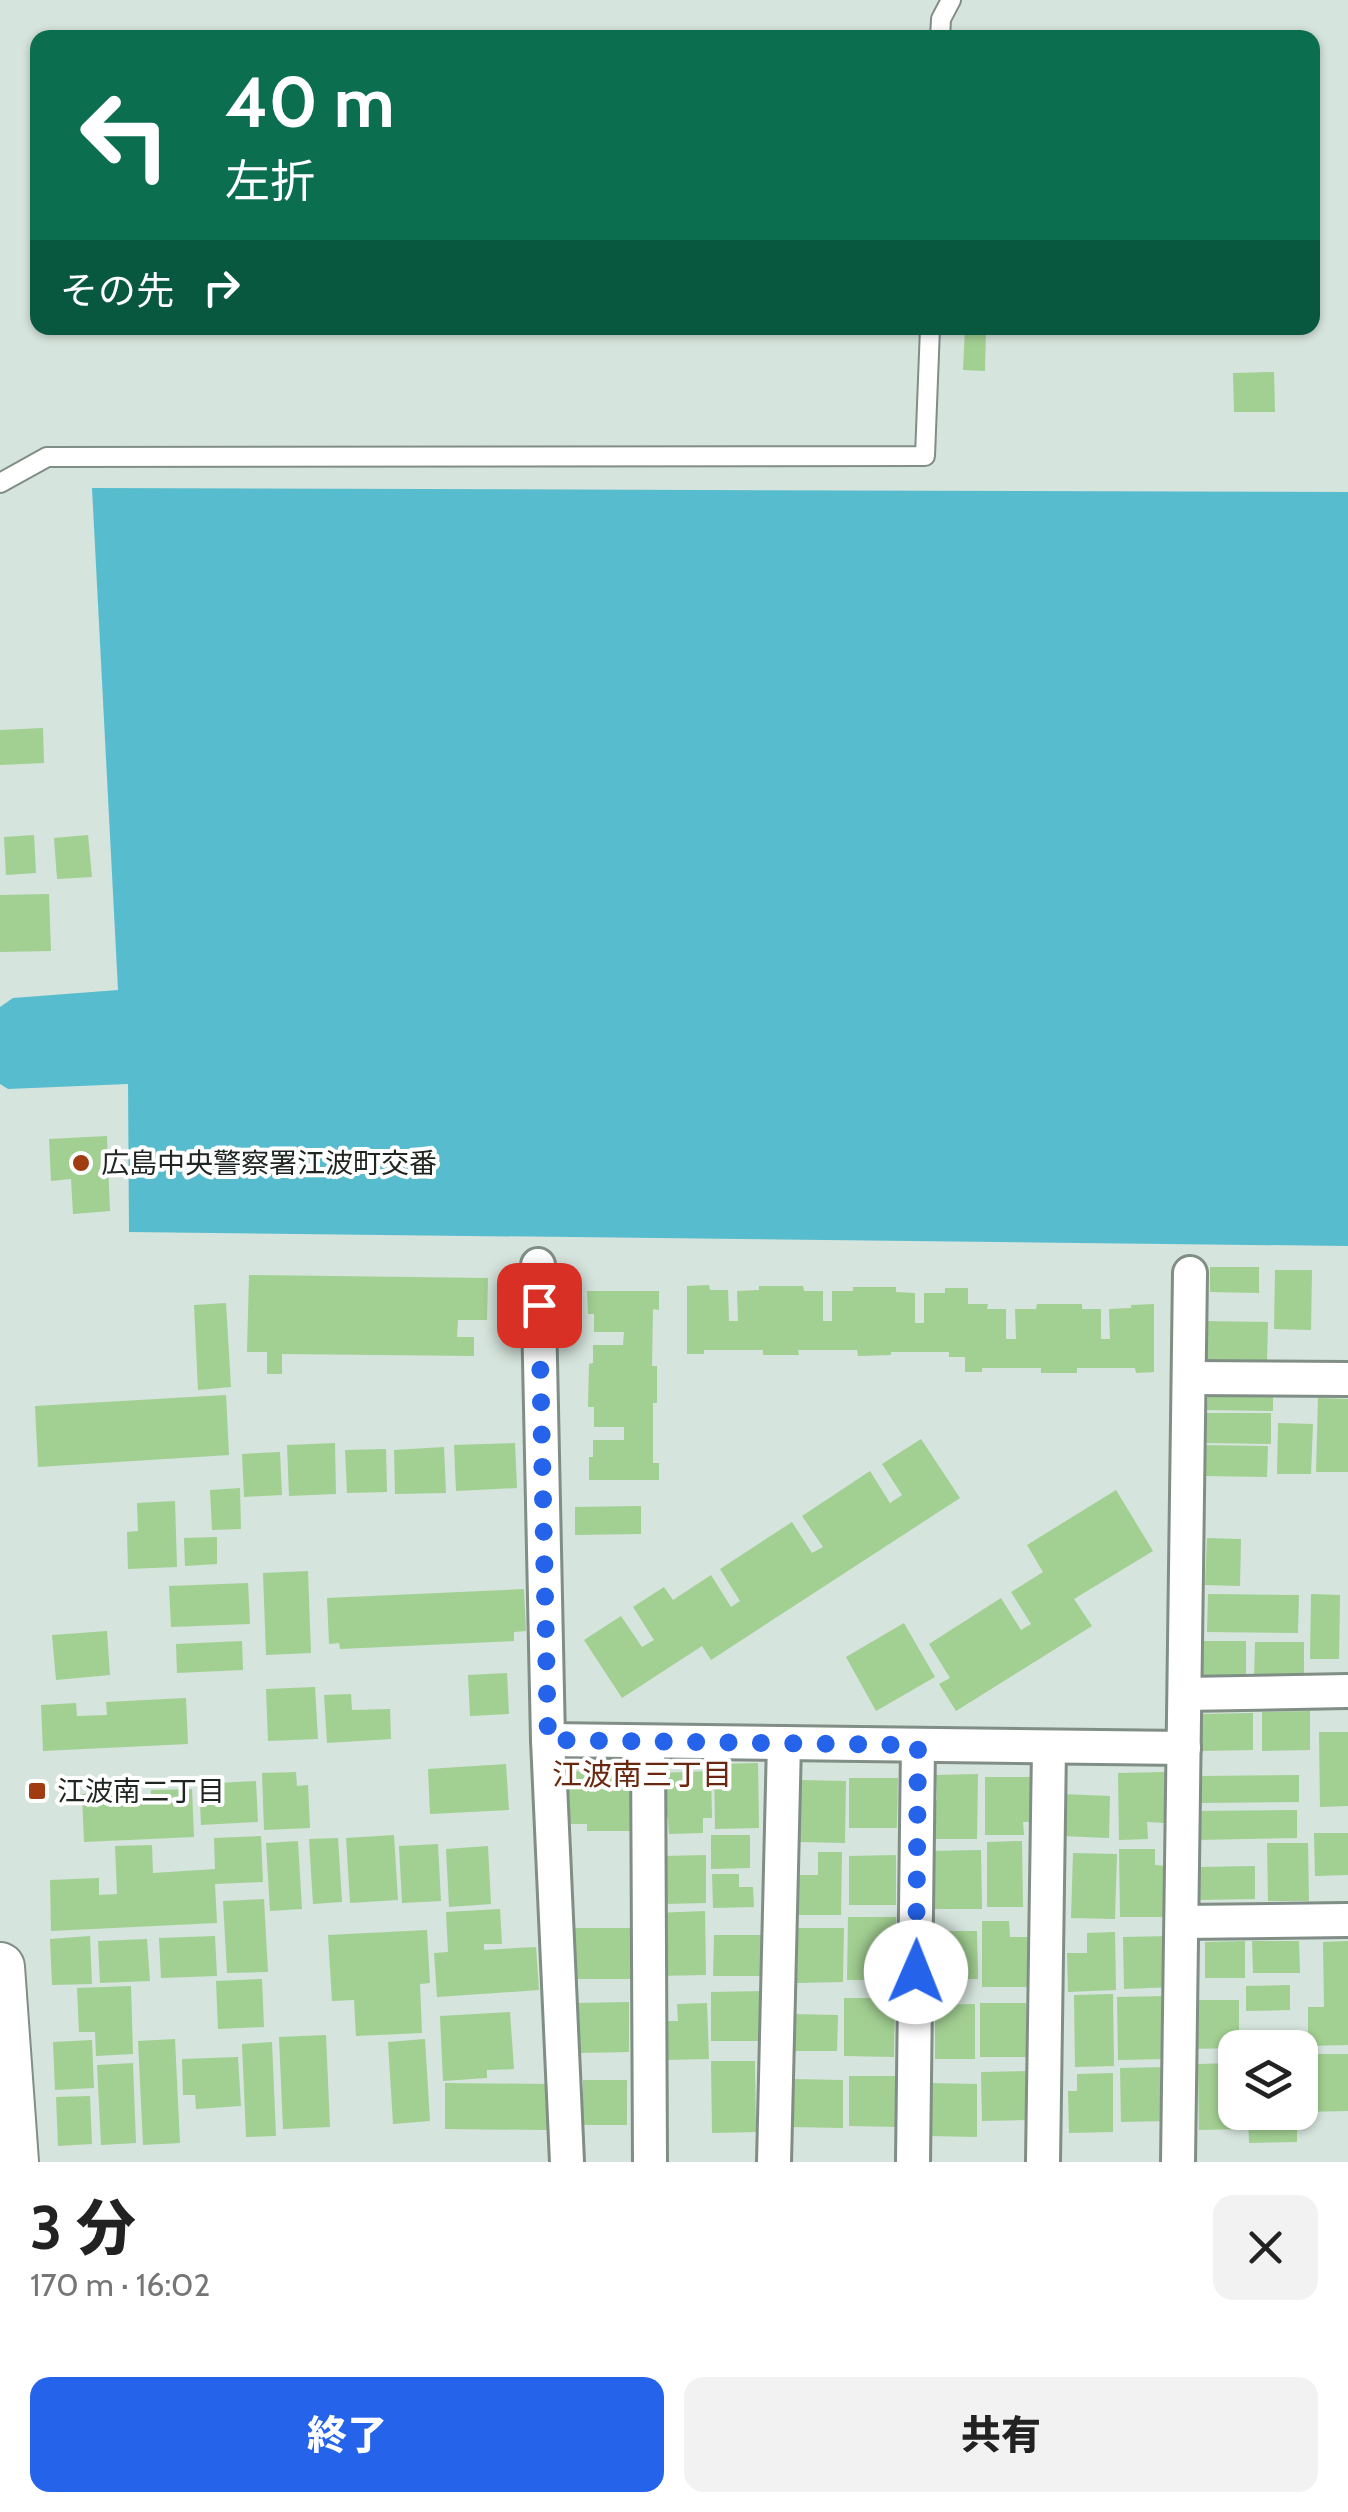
<!DOCTYPE html>
<html lang="ja">
<head>
<meta charset="utf-8">
<style>
  body { margin:0; font-family:Cabin,"Noto Sans JP",sans-serif; background:#f2f2f2; color:#222; height:100vh; display:flex; flex-direction:column; font-size:38px; white-space:nowrap }
  * { box-sizing:border-box; margin:0 }
  p { font-size:32px; color:#767676 }
  .icon { flex:none; width:55px; height:55px; fill:none; stroke:currentColor; stroke-width:2; stroke-linecap:round; stroke-linejoin:round }
  .map { position:relative; height:2162px; overflow:hidden }
  .details { display:flex; flex-direction:column; background:#fff; flex:1 }
  .details>* { flex:none }
  .banner { position:absolute; left:30px; top:30px; width:1290px; height:305px; border-radius:20px; box-shadow:0 2px 8px #0004; background:#0b6e4f; color:#fff; overflow:hidden }
  .controls { position:absolute; left:1218px; top:2030px; display:grid; gap:20px }
  .controls a { display:grid; place-items:center; width:100px; height:100px; border-radius:20px; background:#fff; box-shadow:0 2px 8px #0004; font-size:50px }
  .pin { position:absolute; display:grid; place-items:center; width:85px; height:85px; color:#fff; margin:-42px; border-radius:20px; box-shadow:0 5px 15px #0006 }
  .me { position:absolute; width:110px; margin:-55px; rotate:1deg; stroke-linejoin:round; filter:drop-shadow(0 0 8px #0008) }
  .turn { display:flex; align-items:center; gap:35px; height:210px; padding:0 30px; font-size:45px }
  .turn .icon { width:130px; height:130px; stroke-width:2.5 }
  .turn b { display:block; font-size:70px; line-height:85px }
  .then { display:flex; align-items:center; height:95px; padding:0 30px; background:#0003; gap:20px; font-size:38px }
  .round { display:grid; place-items:center; flex:none; width:105px; height:105px; border-radius:20px; background:#f2f2f2 }
  .headline { display:flex; align-items:center; justify-content:space-between; height:170px; padding:0 30px }
  h1 { font-size:60px; font-weight:800; line-height:75px }
  .cta { display:flex; gap:20px; margin-top:auto; padding:20px 30px }
  .cta a { flex:1; height:115px; border-radius:20px; background:#2563eb; color:#fff; font-size:40px; font-weight:800; line-height:115px; text-align:center }
  .cta a+a { background:#f2f2f2; color:#222 }
  .map>svg:first-child { display:block }
  .water { fill:#58bccf }
  .building { fill:#a2cf92 }
  .lines { fill:none; stroke-linecap:round; stroke-linejoin:round }
  .lane-casing { stroke:#808e86; stroke-width:22 }
  .street-casing { stroke:#808e86; stroke-width:38 }
  .secondary-casing { stroke:#808e86; stroke-width:52 }
  .lane { stroke:#fff; stroke-width:18 }
  .street { stroke:#fff; stroke-width:32 }
  .secondary { stroke:#fff; stroke-width:48 }
  .route { stroke:#2563eb; stroke-width:18; stroke-dasharray:0 32.4 }
  .poi-dot { fill:#a13b12; stroke:#fff; stroke-width:4 }
  .labels { text-anchor:middle; stroke-width:8; stroke-linejoin:round; paint-order:stroke }
  .poi-label { font-size:28px; fill:#1f2521; stroke:#fff; text-anchor:start }
  .neighbourhood-label { font-size:30px; fill:#69280f; stroke:#fff }
</style>
</head>
<body>
<div class="map">
<svg width="1348" height="2162" viewBox="0 0 1348 2162">
  <rect width="100%" height="100%" fill="#d5e4dc"/>
  <polygon class="water" points="92,488 1348,492 1348,1246 129,1232 128,1084 8,1089 0,1084 0,1007 13,998 118,990"/>
  <g class="building">
    <polygon points="965,328 986,328 985,371 963,370"/>
    <polygon points="1274,372 1275,412 1234,412 1233,373"/>
    <polygon points="43,728 44,763 0,765 0,730"/>
    <polygon points="34,835 36,873 6,875 4,837"/>
    <polygon points="88,835 92,877 57,879 54,838"/>
    <polygon points="49,894 51,951 0,952 0,895"/>
    <polygon points="107,1136 110,1211 73,1214 71,1179 51,1181 49,1139"/>
    <polygon points="1210,1267 1259,1267 1259,1293 1210,1292"/>
    <polygon points="1275,1270 1312,1270 1311,1330 1274,1329"/>
    <polygon points="249,1275 488,1278 487,1320 458,1320 457,1337 474,1337 474,1356 282,1354 282,1374 267,1374 267,1352 247,1352"/>
    <polygon points="709,1285 710,1290 728,1290 729,1321 738,1321 737,1291 759,1290 759,1286 803,1286 804,1291 823,1291 823,1321 832,1321 832,1291 853,1291 853,1287 896,1287 896,1292 915,1293 915,1323 924,1323 924,1293 945,1293 945,1288 968,1288 968,1304 988,1304 987,1309 1006,1309 1006,1339 1016,1339 1015,1309 1036,1309 1037,1304 1082,1304 1082,1309 1101,1309 1101,1339 1110,1339 1109,1309 1131,1308 1131,1305 1154,1304 1154,1372 1136,1373 1135,1368 1077,1368 1077,1373 1041,1373 1041,1368 982,1368 982,1372 965,1372 965,1357 949,1357 949,1352 891,1352 891,1355 858,1356 857,1350 798,1350 799,1355 763,1355 763,1350 704,1350 704,1354 687,1354 687,1286"/>
    <polygon points="587,1291 659,1291 659,1310 653,1309 652,1366 657,1366 657,1403 653,1403 653,1463 659,1463 659,1480 589,1480 589,1457 593,1457 593,1440 624,1440 624,1427 594,1427 594,1407 588,1407 589,1364 593,1363 593,1345 623,1345 624,1332 594,1332 594,1314 588,1314"/>
    <polygon points="226,1303 231,1387 198,1390 194,1305"/>
    <polygon points="1204,1321 1268,1322 1267,1362 1204,1361"/>
    <polygon points="1208,1387 1273,1388 1273,1411 1207,1410"/>
    <polygon points="226,1395 229,1455 38,1467 35,1406"/>
    <polygon points="1318,1398 1348,1399 1348,1472 1316,1472"/>
    <polygon points="1206,1413 1271,1413 1271,1444 1206,1443"/>
    <polygon points="1278,1423 1313,1424 1311,1474 1277,1474"/>
    <polygon points="921,1439 960,1498 711,1660 702,1646 622,1698 584,1640 621,1616 642,1647 654,1640 633,1607 664,1587 673,1600 711,1575 731,1607 740,1601 720,1569 792,1522 812,1553 823,1547 802,1516 870,1471 890,1503 902,1495 882,1464"/>
    <polygon points="335,1443 336,1494 289,1496 287,1445"/>
    <polygon points="515,1443 517,1488 456,1491 454,1445"/>
    <polygon points="1202,1445 1268,1446 1267,1477 1202,1476"/>
    <polygon points="444,1447 446,1493 395,1494 394,1450"/>
    <polygon points="386,1449 387,1492 347,1493 345,1450"/>
    <polygon points="280,1452 282,1495 244,1497 242,1454"/>
    <polygon points="240,1488 241,1529 212,1530 210,1490"/>
    <polygon points="1116,1490 1153,1551 1074,1599 1092,1626 956,1711 939,1684 950,1678 929,1644 1001,1598 1021,1630 1031,1624 1011,1592 1043,1572 1027,1545"/>
    <polygon points="175,1501 177,1567 128,1569 127,1532 138,1531 137,1503"/>
    <polygon points="641,1506 641,1534 575,1535 575,1507"/>
    <polygon points="217,1537 217,1564 185,1566 184,1538"/>
    <polygon points="1207,1538 1241,1539 1240,1586 1205,1585"/>
    <polygon points="308,1571 311,1653 266,1655 263,1573"/>
    <polygon points="248,1583 250,1624 171,1627 169,1586"/>
    <polygon points="524,1589 526,1631 514,1632 514,1641 340,1649 339,1643 329,1644 327,1598"/>
    <polygon points="1208,1594 1299,1595 1298,1633 1207,1632"/>
    <polygon points="1311,1594 1340,1595 1339,1659 1310,1659"/>
    <polygon points="904,1623 935,1677 876,1711 846,1657"/>
    <polygon points="107,1631 110,1675 56,1680 52,1635"/>
    <polygon points="242,1641 243,1670 177,1673 176,1644"/>
    <polygon points="1203,1641 1246,1641 1246,1682 1202,1682"/>
    <polygon points="1255,1642 1304,1642 1304,1678 1254,1678"/>
    <polygon points="507,1673 509,1714 470,1716 468,1675"/>
    <polygon points="315,1687 318,1739 268,1741 266,1689"/>
    <polygon points="351,1694 352,1710 390,1709 391,1739 327,1743 324,1695"/>
    <polygon points="186,1698 188,1744 43,1751 41,1705 76,1703 77,1716 107,1715 106,1702"/>
    <polygon points="1310,1711 1310,1750 1262,1751 1262,1712"/>
    <polygon points="1253,1713 1253,1750 1200,1751 1199,1714"/>
    <polygon points="1319,1732 1348,1732 1348,1806 1320,1807"/>
    <polygon points="758,1763 759,1828 715,1829 714,1764"/>
    <polygon points="506,1764 509,1810 430,1814 428,1769"/>
    <polygon points="561,1771 632,1772 631,1831 587,1831 587,1824 560,1824"/>
    <polygon points="711,1771 712,1818 703,1818 703,1833 669,1834 668,1818 660,1818 659,1773"/>
    <polygon points="296,1772 297,1786 308,1785 310,1828 264,1830 262,1773"/>
    <polygon points="1165,1772 1165,1823 1147,1822 1148,1839 1119,1840 1118,1773"/>
    <polygon points="978,1774 977,1839 929,1839 929,1800 937,1800 936,1775"/>
    <polygon points="1299,1775 1299,1802 1200,1803 1200,1776"/>
    <polygon points="985,1777 1035,1777 1035,1822 1023,1822 1024,1835 985,1835"/>
    <polygon points="849,1778 898,1778 897,1828 849,1828"/>
    <polygon points="799,1780 846,1781 845,1843 799,1842"/>
    <polygon points="256,1781 258,1822 201,1825 199,1784"/>
    <polygon points="192,1789 194,1837 84,1842 82,1794 122,1792 123,1805 151,1803 151,1790"/>
    <polygon points="1062,1794 1110,1796 1109,1838 1060,1836"/>
    <polygon points="1297,1810 1297,1838 1195,1840 1195,1811"/>
    <polygon points="1314,1833 1348,1833 1348,1875 1315,1876"/>
    <polygon points="394,1835 398,1900 350,1903 346,1838"/>
    <polygon points="711,1835 750,1835 750,1868 711,1869"/>
    <polygon points="261,1836 263,1882 215,1884 217,1923 51,1931 50,1880 99,1878 99,1895 117,1894 115,1846 152,1845 153,1873 215,1869 214,1838"/>
    <polygon points="338,1838 342,1902 313,1904 309,1839"/>
    <polygon points="298,1841 302,1909 270,1911 266,1843"/>
    <polygon points="1022,1841 1023,1907 987,1907 987,1842"/>
    <polygon points="1267,1843 1308,1843 1309,1901 1268,1901"/>
    <polygon points="438,1844 441,1901 402,1903 399,1846"/>
    <polygon points="488,1846 491,1904 449,1907 446,1849"/>
    <polygon points="1119,1849 1155,1849 1155,1865 1169,1866 1170,1917 1120,1917"/>
    <polygon points="981,1850 982,1909 929,1909 928,1851"/>
    <polygon points="818,1852 842,1852 841,1915 796,1915 796,1875 818,1875"/>
    <polygon points="1073,1853 1117,1854 1115,1919 1071,1918"/>
    <polygon points="706,1855 706,1903 664,1904 663,1856"/>
    <polygon points="896,1855 896,1905 849,1905 849,1856"/>
    <polygon points="1255,1866 1255,1899 1200,1900 1199,1867"/>
    <polygon points="712,1874 739,1874 739,1887 753,1887 754,1907 713,1908"/>
    <polygon points="264,1899 268,1972 227,1973 223,1901"/>
    <polygon points="500,1909 502,1944 484,1944 484,1950 536,1947 539,1990 437,1997 434,1953 448,1952 446,1912"/>
    <polygon points="705,1911 706,1975 657,1976 655,1913"/>
    <polygon points="848,1917 896,1917 896,1980 847,1980"/>
    <polygon points="982,1921 1009,1921 1010,1937 1031,1937 1031,1987 982,1987"/>
    <polygon points="571,1928 633,1928 632,1979 571,1979"/>
    <polygon points="798,1928 844,1928 843,1982 797,1983"/>
    <polygon points="427,1930 430,1983 420,1984 422,2033 356,2036 354,2000 332,2001 328,1935"/>
    <polygon points="931,1931 977,1931 978,1979 931,1979"/>
    <polygon points="1115,1932 1116,1990 1068,1992 1067,1953 1087,1953 1087,1933"/>
    <polygon points="714,1935 763,1935 762,1976 713,1976"/>
    <polygon points="90,1936 92,1984 52,1985 50,1939"/>
    <polygon points="215,1936 217,1976 161,1978 159,1938"/>
    <polygon points="1172,1936 1173,1987 1124,1989 1123,1937"/>
    <polygon points="147,1939 150,1981 100,1983 98,1941"/>
    <polygon points="1245,1941 1245,1978 1205,1978 1205,1942"/>
    <polygon points="1252,1941 1299,1941 1300,1973 1253,1973"/>
    <polygon points="1348,1941 1348,2045 1308,2046 1308,2007 1324,2007 1323,1942"/>
    <polygon points="262,1979 264,2027 218,2029 216,1981"/>
    <polygon points="1290,1985 1290,2010 1246,2011 1246,1986"/>
    <polygon points="131,1986 133,2054 96,2056 95,2032 79,2032 77,1988"/>
    <polygon points="765,1991 765,2041 711,2041 711,1992"/>
    <polygon points="1113,1994 1114,2066 1075,2067 1074,1995"/>
    <polygon points="1166,1996 1167,2059 1118,2060 1117,1997"/>
    <polygon points="844,1998 895,1998 894,2057 844,2056"/>
    <polygon points="1190,2000 1239,2000 1239,2048 1190,2049"/>
    <polygon points="629,2002 629,2052 578,2053 577,2003"/>
    <polygon points="707,2003 709,2059 663,2060 662,2021 678,2021 677,2004"/>
    <rect x="980" y="2003" width="46" height="54"/>
    <polygon points="975,2004 975,2059 935,2059 935,2005"/>
    <polygon points="510,2012 514,2069 487,2070 487,2078 443,2081 440,2016"/>
    <polygon points="792,2014 838,2015 837,2051 791,2051"/>
    <polygon points="326,2035 330,2127 283,2129 279,2037"/>
    <polygon points="175,2039 180,2143 143,2145 138,2041"/>
    <polygon points="425,2039 430,2121 393,2124 388,2042"/>
    <polygon points="92,2040 94,2088 55,2090 53,2042"/>
    <polygon points="272,2042 276,2136 246,2137 242,2044"/>
    <polygon points="1303,2054 1348,2054 1348,2111 1303,2112"/>
    <polygon points="238,2057 241,2106 196,2109 195,2095 183,2095 182,2059"/>
    <polygon points="711,2061 755,2061 756,2132 712,2133"/>
    <polygon points="133,2063 136,2143 101,2145 97,2065"/>
    <polygon points="1235,2063 1235,2112 1241,2112 1241,2129 1199,2130 1198,2064"/>
    <polygon points="1167,2067 1168,2121 1121,2122 1120,2068"/>
    <polygon points="1028,2071 1028,2120 982,2121 981,2072"/>
    <polygon points="1113,2073 1113,2132 1069,2133 1068,2091 1077,2091 1077,2074"/>
    <polygon points="849,2076 898,2076 898,2127 849,2126"/>
    <polygon points="792,2079 843,2080 843,2128 792,2127"/>
    <rect x="583" y="2080" width="44" height="45"/>
    <polygon points="445,2083 547,2084 547,2130 445,2129"/>
    <polygon points="929,2083 977,2084 977,2137 928,2136"/>
    <polygon points="90,2096 92,2144 58,2146 56,2097"/>
    <polygon points="1248,2112 1297,2112 1297,2142 1249,2143"/>
  </g>
  <g class="lines">
    <defs>
      <g id="lane">
        <polyline points="940,38 941,19 951,0"/>
        <polyline points="0,483 47,457 925,456 930,328"/>
      </g>
      <g id="street">
        <polyline points="538,1265 548,1740 567,2162"/>
        <polyline points="1189,1378 1348,1379"/>
        <polyline points="1185,1694 1348,1691"/>
        <polyline points="548,1740 1184,1748"/>
        <polyline points="648,1742 650,2162"/>
        <polyline points="1182,1922 1348,1920"/>
        <polyline points="774,2162 784,1743"/>
        <polyline points="913,2162 918,1745"/>
        <polyline points="1043,2162 1049,1747"/>
        <polyline points="1178,2162 1190,1273"/>
      </g>
      <polyline id="secondary" points="0,1967 14,2162"/>
    </defs>
    <use href="#lane" class="lane-casing"/>
    <use href="#street" class="street-casing"/>
    <use href="#secondary" class="secondary-casing"/>
    <use href="#lane" class="lane"/>
    <use href="#street" class="street"/>
    <use href="#secondary" class="secondary"/>
  </g>
  <g class="lines">
    <polyline class="route" points="539,1305 548,1740 918,1745 916,1972"/>
  </g>
  <g class="poi-dot">
    <circle cx="81" cy="1163" r="10"/>
    <rect x="27" y="1781" width="20" height="20" rx="5"/>
  </g>
  <g class="labels">
    <g class="poi-label">
      <text x="101" y="1173">広島中央警察署江波町交番</text>
      <text x="57" y="1801">江波南二丁目</text>
    </g>
    <g class="neighbourhood-label">
      <text x="642" y="1785">江波南三丁目</text>
    </g>
  </g>
</svg>
<div class="controls">
<a><svg class="icon" aria-label="layers" viewBox="0 0 24 24"><path d="M12 4l9 5-9 5-9-5zM3 14l9 5 9-5"/></svg></a>
</div>
<div class="pin" style="left:539px;top:1305px;background:#d93025"><svg class="icon" aria-label="arrive" viewBox="0 0 24 24"><path d="M6 21V4h12l-3 4 3 4H6"/></svg></div>
<svg class="me" style="left:916px;top:1972px" viewBox="-20 -20 40 40"><circle r="19" fill="#fff"/><path d="M0-13L10 11 0 6-10 11z" fill="#2563eb"/></svg>
<div class="banner">
<div class="turn"><svg class="icon" aria-label="left" viewBox="0 0 24 24"><path d="M17 20v-9H6M10 6l-5 5 5 5"/></svg><div><b>40 m</b>左折</div></div>
<div class="then">その先<svg class="icon" aria-label="right" viewBox="0 0 24 24"><path d="M7 20v-9h11M14 6l5 5-5 5"/></svg></div>
</div>
</div>
<section class="details">
<div class="headline"><div><h1>3 分</h1><p>170 m · 16:02</p></div><a class="round"><svg class="icon" aria-label="close" viewBox="0 0 24 24"><path d="M6 6l12 12M18 6L6 18"/></svg></a></div>
<div class="cta"><a>終了</a><a>共有</a></div>
</section>
</body>
</html>
